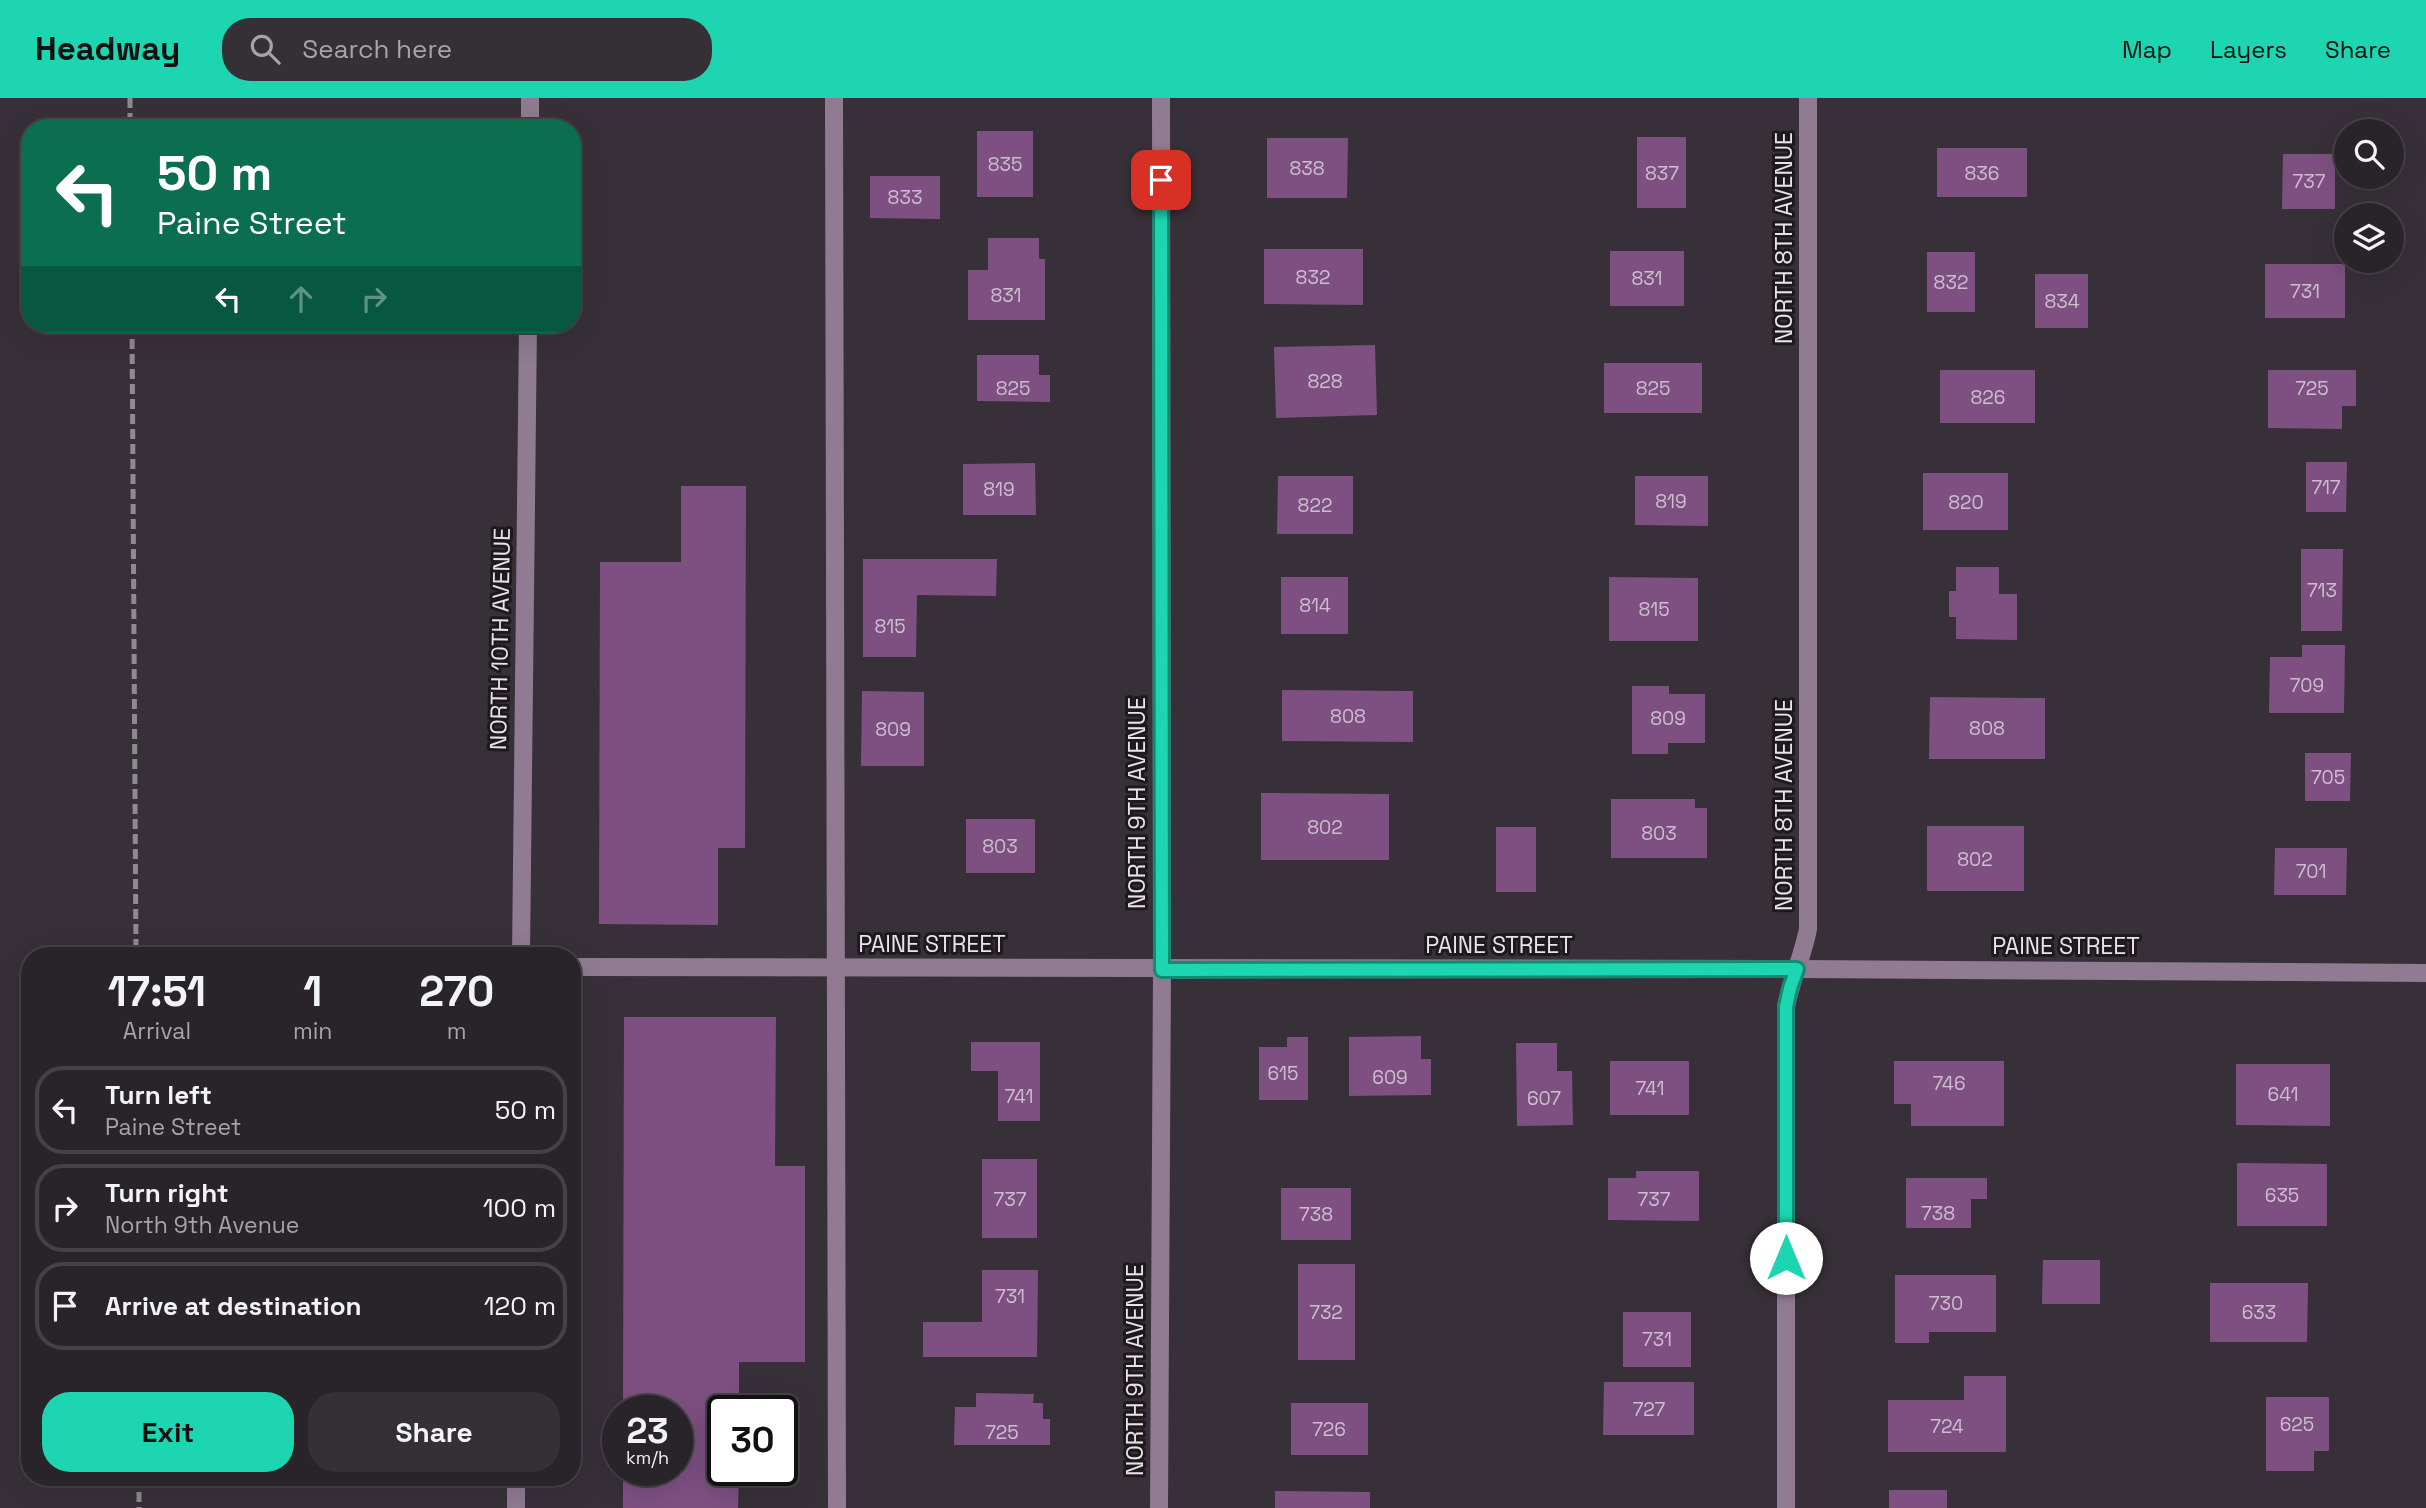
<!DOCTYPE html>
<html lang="en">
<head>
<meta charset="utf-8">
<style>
  body { margin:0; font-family:"Space Grotesk",sans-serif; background:#353036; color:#f1f3f6; height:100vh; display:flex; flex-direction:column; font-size:26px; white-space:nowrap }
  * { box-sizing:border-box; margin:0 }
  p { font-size:23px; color:#a5a4a8 }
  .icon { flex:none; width:38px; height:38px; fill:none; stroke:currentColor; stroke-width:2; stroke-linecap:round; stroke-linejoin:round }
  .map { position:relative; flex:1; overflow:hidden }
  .sheet { position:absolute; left:21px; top:849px; width:560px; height:539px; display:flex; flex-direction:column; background:#29242a; border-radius:28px; box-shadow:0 7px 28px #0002,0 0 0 2px #454147 }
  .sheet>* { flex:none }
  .guide { position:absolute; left:21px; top:21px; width:560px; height:214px; border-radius:28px; box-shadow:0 7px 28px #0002,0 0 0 2px #454147; background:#0b6e4f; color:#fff; overflow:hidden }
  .tools { position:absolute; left:2334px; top:21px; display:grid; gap:14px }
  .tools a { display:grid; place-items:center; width:70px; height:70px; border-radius:50%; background:#29242a; box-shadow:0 7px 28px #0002,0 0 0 2px #454147; font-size:35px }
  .speed { position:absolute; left:602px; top:1297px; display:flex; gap:14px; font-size:35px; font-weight:700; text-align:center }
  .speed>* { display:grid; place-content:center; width:91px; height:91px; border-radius:50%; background:#29242a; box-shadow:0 7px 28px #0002,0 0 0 2px #454147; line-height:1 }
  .speed small { font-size:18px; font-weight:400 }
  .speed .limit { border:4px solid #111; border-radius:10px; background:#fff; color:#111 }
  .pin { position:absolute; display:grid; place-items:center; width:60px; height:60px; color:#fff; margin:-30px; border-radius:14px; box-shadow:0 4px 10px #0006 }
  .me { position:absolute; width:77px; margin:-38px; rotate:0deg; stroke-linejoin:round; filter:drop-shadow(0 0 5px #0008) }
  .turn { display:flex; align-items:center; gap:24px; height:147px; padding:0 21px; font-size:32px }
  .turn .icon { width:91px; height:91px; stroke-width:2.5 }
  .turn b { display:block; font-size:49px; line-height:60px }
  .lanes { display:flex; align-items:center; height:66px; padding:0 21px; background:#0003; justify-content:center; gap:35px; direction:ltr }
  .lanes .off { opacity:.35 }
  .eta { display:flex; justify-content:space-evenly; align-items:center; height:119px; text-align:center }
  .eta b { font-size:42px; font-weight:800; line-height:49px }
  .cta { display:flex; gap:14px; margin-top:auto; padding:14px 21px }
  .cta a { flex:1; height:80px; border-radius:28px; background:#1ed5b1; color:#111; font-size:28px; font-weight:800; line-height:80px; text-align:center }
  .cta a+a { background:#353036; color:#f1f3f6 }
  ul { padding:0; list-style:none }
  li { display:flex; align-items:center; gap:21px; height:88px; margin:0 14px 10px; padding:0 7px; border:4px solid #454147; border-radius:28px }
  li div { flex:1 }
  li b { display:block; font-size:26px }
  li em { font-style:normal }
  header { display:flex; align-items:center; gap:42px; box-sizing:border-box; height:98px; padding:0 35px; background:#1ed5b1; color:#111 }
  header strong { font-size:33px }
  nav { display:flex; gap:38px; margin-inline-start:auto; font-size:24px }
  .search { width:490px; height:63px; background:#353036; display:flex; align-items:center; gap:18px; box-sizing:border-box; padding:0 24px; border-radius:28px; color:#a5a4a8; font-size:26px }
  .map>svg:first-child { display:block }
  .building { fill:#7d5081 }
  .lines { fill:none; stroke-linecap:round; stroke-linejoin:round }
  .minor { stroke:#907b92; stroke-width:18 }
  .rail { stroke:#8f8990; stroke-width:5; stroke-dasharray:10 5; stroke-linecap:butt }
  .route-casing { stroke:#148a73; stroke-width:18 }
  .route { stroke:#1ed5b1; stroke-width:12 }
  .labels { text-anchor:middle; stroke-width:6; stroke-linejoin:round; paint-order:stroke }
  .number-label { font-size:19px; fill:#cdbece }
  .street-label { font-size:23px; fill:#e8e3e8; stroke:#1d191d }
</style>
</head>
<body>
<header>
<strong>Headway</strong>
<div class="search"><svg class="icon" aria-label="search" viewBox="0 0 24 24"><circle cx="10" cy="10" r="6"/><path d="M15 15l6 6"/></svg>Search here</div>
<nav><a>Map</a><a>Layers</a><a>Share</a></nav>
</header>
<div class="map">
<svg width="2426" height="1410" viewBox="0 0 2426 1410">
  <rect width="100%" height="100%" fill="#373038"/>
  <g class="building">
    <rect x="977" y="33" width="56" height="66"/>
    <rect x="1637" y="39" width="49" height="71"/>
    <polygon points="1267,40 1348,40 1347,100 1267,100"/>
    <rect x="1937" y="50" width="90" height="49"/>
    <polygon points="2283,56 2335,56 2335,111 2282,111"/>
    <polygon points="870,78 940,78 940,121 870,120"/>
    <polygon points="988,140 1039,140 1039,161 1045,161 1045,222 968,222 968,172 988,172"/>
    <polygon points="1264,151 1363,151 1363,207 1264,206"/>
    <rect x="1610" y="153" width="74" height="55"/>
    <rect x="1927" y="154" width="48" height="60"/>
    <rect x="2265" y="166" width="80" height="54"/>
    <rect x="2035" y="176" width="53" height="54"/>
    <polygon points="1375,247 1377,317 1276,320 1274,249"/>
    <polygon points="977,257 1039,257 1039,277 1050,277 1050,304 977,303"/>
    <rect x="1604" y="265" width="98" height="50"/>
    <rect x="1940" y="272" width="95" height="53"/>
    <polygon points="2268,272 2356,272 2356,308 2342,308 2342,331 2268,330"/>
    <polygon points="2306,364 2347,364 2346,414 2306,414"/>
    <polygon points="1035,365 1036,417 963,417 963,366"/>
    <rect x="1923" y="375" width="85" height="57"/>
    <polygon points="1278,378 1353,378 1353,436 1277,436"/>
    <polygon points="1635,378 1708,378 1708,428 1635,427"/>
    <polygon points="681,388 746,388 745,750 718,750 718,827 599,826 600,464 681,464"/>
    <polygon points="2301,451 2343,451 2342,533 2301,533"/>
    <polygon points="863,461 997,461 996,498 917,497 916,559 863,559"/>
    <polygon points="1956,469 1999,469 1999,496 2017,496 2017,542 1956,541 1956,519 1949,519 1949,493 1956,493"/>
    <rect x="1281" y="479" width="67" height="57"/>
    <polygon points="1609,479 1698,480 1698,543 1609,543"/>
    <polygon points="2302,547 2345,547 2344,615 2269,615 2270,559 2302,559"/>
    <polygon points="1632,588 1669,588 1669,596 1705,596 1705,645 1668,645 1668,656 1632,656"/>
    <polygon points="1282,592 1413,593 1413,644 1282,643"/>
    <polygon points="862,593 924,594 924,668 861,668"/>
    <polygon points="1930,599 2045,600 2045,661 1929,661"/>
    <polygon points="2305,655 2351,655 2350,703 2305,703"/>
    <polygon points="1261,695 1389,696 1389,762 1261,762"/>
    <polygon points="1611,701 1695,701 1695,710 1707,710 1707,760 1611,760"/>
    <rect x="966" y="721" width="69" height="54"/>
    <rect x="1927" y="728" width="97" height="65"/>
    <rect x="1496" y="729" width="40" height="65"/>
    <polygon points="2275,750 2347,750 2346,797 2274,797"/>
    <polygon points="624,919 776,919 775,1068 805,1068 805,1264 739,1264 739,1312 723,1312 723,1372 739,1372 738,1410 623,1410 623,1372 677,1372 677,1312 623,1312"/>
    <polygon points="1421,938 1421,961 1431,961 1431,997 1349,998 1349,939"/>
    <polygon points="1287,939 1308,939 1308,1002 1259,1002 1259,949 1287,949"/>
    <polygon points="971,944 1040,944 1040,1023 998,1023 998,973 971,973"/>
    <polygon points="1516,945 1557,945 1557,973 1572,973 1573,1027 1517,1028"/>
    <rect x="1610" y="963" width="79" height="54"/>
    <polygon points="1894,963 2004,963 2004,1028 1911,1028 1911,1006 1894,1006"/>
    <polygon points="2236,966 2330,966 2330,1028 2236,1027"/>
    <rect x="982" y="1061" width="55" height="79"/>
    <polygon points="2237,1065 2327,1066 2327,1128 2237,1128"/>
    <polygon points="1636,1073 1699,1073 1699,1123 1608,1122 1608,1080 1636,1080"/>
    <polygon points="1906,1080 1987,1080 1987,1101 1971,1101 1971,1130 1906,1130"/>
    <rect x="1281" y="1090" width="70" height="52"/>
    <polygon points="2043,1162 2100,1162 2100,1206 2042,1206"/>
    <rect x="1298" y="1166" width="57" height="96"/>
    <polygon points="982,1172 1038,1172 1037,1259 923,1259 923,1224 982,1224"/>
    <polygon points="1895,1177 1996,1177 1996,1234 1929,1234 1929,1245 1895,1245"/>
    <polygon points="2210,1185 2308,1185 2307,1244 2210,1244"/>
    <rect x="1623" y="1214" width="68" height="55"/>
    <polygon points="1964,1278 2006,1278 2006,1354 1888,1354 1888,1302 1964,1302"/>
    <polygon points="1604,1284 1694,1284 1694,1337 1603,1337"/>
    <polygon points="976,1295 1034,1296 1033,1305 1043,1305 1043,1321 1050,1321 1050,1347 954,1347 955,1309 976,1309"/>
    <polygon points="2266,1299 2329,1299 2329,1353 2314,1353 2314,1373 2266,1373"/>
    <rect x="1291" y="1305" width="77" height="52"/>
    <rect x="1889" y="1392" width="58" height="18"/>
    <polygon points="1275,1393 1370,1394 1370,1410 1275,1410"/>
  </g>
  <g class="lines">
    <g class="minor">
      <polyline points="834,0 837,1410"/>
      <polyline points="530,30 530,0"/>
      <polyline points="521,858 528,226"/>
      <polyline points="572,869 1797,871 2426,875"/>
      <polyline points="516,1410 516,1379"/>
      <polyline points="1159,1410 1162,871 1161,0"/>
      <path d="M1786,1410v-501c5,-27 17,-51 22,-78v-831"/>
    </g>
    <g class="rail">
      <polyline points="130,0 130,30"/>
      <polyline points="132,226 136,858"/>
      <polyline points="139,1379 139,1410"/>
    </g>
  </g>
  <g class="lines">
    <defs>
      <polyline id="route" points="1161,82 1162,872 1797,871 1790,890 1786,909 1786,1160"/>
    </defs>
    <use href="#route" class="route-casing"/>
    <use href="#route" class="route"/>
  </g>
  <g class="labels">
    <g class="number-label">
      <text x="1005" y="73">835</text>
      <text x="1307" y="77">838</text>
      <text x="1662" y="82">837</text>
      <text x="1982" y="82">836</text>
      <text x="2309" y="90">737</text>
      <text x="905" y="106">833</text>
      <text x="1313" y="186">832</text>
      <text x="1647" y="187">831</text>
      <text x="1951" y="191">832</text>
      <text x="2305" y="200">731</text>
      <text x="1006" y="204">831</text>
      <text x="2062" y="210">834</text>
      <text x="1325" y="290">828</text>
      <text x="1013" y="297">825</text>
      <text x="1653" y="297">825</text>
      <text x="2312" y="297">725</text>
      <text x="1988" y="306">826</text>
      <text x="2326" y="396">717</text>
      <text x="999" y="398">819</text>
      <text x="1671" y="410">819</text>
      <text x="1966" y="411">820</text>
      <text x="1315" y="414">822</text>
      <text x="2322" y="499">713</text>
      <text x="1315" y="514">814</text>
      <text x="1654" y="518">815</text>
      <text x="890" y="535">815</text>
      <text x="2307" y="594">709</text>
      <text x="1348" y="625">808</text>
      <text x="1668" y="627">809</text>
      <text x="1987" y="637">808</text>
      <text x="893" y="638">809</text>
      <text x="2328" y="686">705</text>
      <text x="1325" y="736">802</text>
      <text x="1659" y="742">803</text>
      <text x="1000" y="755">803</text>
      <text x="1975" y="768">802</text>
      <text x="2311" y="780">701</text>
      <text x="1283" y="982">615</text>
      <text x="1390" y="986">609</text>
      <text x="1949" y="992">746</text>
      <text x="1650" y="997">741</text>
      <text x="2283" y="1003">641</text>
      <text x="1019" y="1005">741</text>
      <text x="1544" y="1007">607</text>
      <text x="2282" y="1104">635</text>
      <text x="1010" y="1108">737</text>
      <text x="1654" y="1108">737</text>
      <text x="1938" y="1122">738</text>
      <text x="1316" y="1123">738</text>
      <text x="1010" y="1205">731</text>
      <text x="1946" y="1212">730</text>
      <text x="1326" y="1221">732</text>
      <text x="2259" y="1221">633</text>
      <text x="1657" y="1248">731</text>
      <text x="1649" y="1318">727</text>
      <text x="2297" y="1333">625</text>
      <text x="1947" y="1335">724</text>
      <text x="1329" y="1338">726</text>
      <text x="1002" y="1341">725</text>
    </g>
    <g class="street-label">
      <text transform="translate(1784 140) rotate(-90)" y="8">NORTH 8TH AVENUE</text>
      <text transform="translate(500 541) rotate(-89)" y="8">NORTH 10TH AVENUE</text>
      <text transform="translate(1137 705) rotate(-90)" y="8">NORTH 9TH AVENUE</text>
      <text transform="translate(1784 707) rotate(-90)" y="8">NORTH 8TH AVENUE</text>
      <text x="932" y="854">PAINE STREET</text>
      <text x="1499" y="855">PAINE STREET</text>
      <text x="2066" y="856">PAINE STREET</text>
      <text transform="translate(1135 1272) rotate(-90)" y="8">NORTH 9TH AVENUE</text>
    </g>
  </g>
</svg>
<div class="tools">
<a><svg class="icon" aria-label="search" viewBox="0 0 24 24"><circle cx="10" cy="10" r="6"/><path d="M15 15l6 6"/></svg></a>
<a><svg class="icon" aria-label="layers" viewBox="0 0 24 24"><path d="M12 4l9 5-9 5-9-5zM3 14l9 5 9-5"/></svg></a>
</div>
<div class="speed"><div>23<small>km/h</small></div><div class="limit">30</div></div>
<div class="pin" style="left:1161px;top:82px;background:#d93025"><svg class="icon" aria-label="arrive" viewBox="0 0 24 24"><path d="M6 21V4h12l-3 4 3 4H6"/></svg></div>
<svg class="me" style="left:1786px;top:1160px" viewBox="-20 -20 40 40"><circle r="19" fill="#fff"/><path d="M0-13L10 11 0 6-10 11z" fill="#1ed5b1"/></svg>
<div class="guide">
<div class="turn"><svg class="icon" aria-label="left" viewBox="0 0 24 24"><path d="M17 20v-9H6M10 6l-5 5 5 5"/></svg><div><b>50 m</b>Paine Street</div></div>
<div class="lanes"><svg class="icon" aria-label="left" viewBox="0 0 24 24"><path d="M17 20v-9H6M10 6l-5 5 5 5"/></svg><svg class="icon off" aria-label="ahead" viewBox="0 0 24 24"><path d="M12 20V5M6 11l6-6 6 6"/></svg><svg class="icon off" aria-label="right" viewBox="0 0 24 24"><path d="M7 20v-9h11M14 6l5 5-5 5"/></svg></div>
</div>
<section class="sheet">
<div class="eta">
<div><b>17:51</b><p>Arrival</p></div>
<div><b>1</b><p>min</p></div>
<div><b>270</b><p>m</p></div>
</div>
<ul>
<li><svg class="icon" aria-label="left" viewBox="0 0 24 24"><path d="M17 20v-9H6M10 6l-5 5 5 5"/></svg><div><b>Turn left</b><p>Paine Street</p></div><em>50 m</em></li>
<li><svg class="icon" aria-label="right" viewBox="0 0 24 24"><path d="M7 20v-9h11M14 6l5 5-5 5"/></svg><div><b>Turn right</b><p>North 9th Avenue</p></div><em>100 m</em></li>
<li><svg class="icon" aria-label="arrive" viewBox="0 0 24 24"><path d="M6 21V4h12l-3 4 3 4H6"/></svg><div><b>Arrive at destination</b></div><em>120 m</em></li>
</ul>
<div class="cta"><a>Exit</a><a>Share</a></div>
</section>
</div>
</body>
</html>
